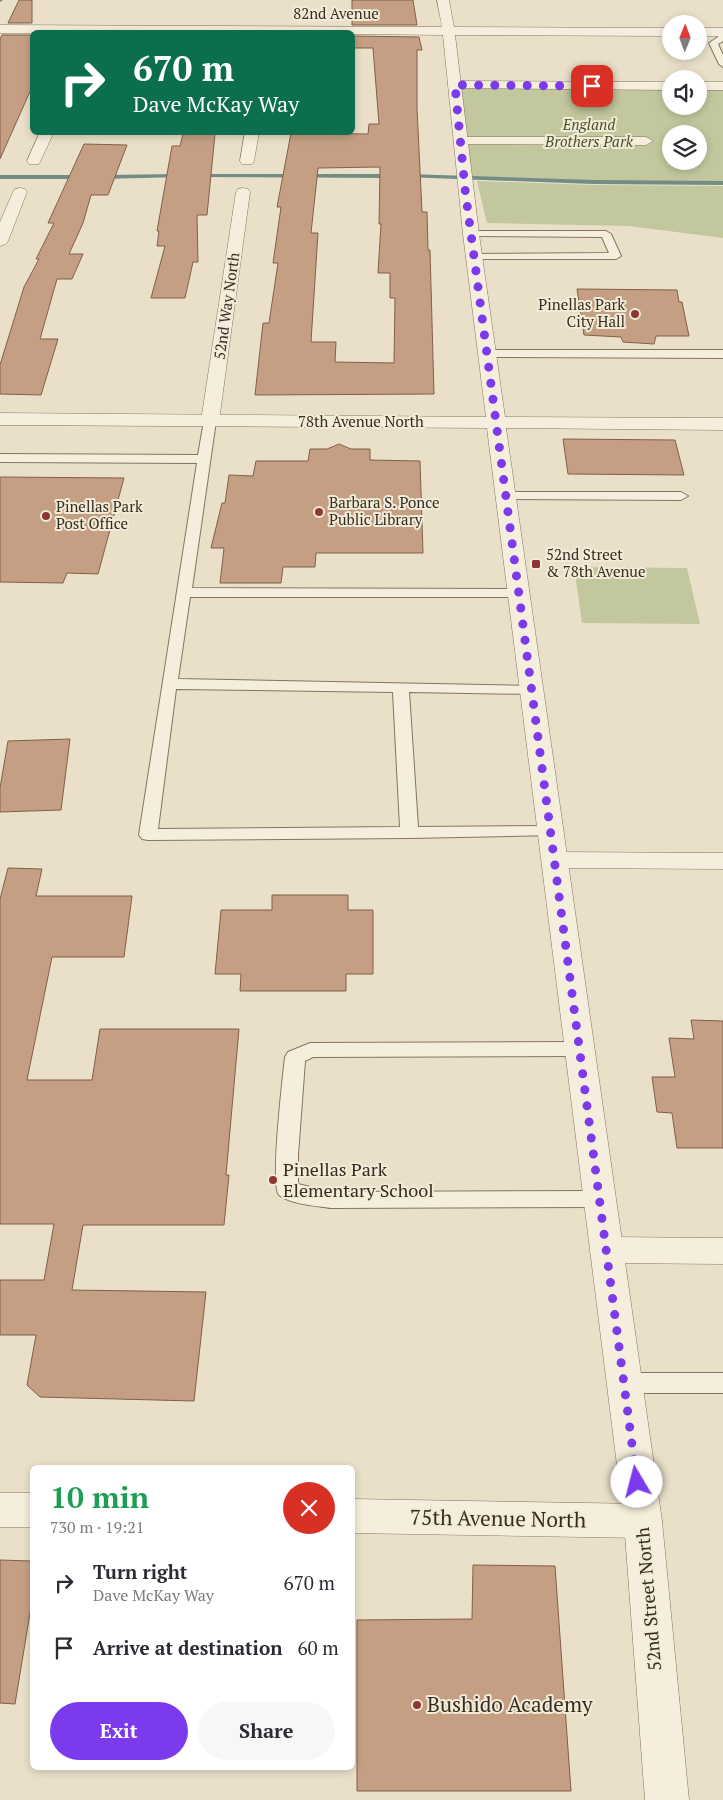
<!DOCTYPE html>
<html lang="en">
<head>
<meta charset="utf-8">
<style>
  body { margin:0; font-family:"PT Serif",serif; background:#f7f7f7; color:#2b2b33; height:100vh; display:flex; flex-direction:column; font-size:19px; white-space:nowrap }
  * { box-sizing:border-box; margin:0 }
  p { font-size:16px; color:#7c7c81 }
  .icon { flex:none; width:28px; height:28px; fill:none; stroke:currentColor; stroke-width:2; stroke-linecap:round; stroke-linejoin:round }
  .map { position:relative; flex:1; overflow:hidden }
  .side { position:absolute; left:30px; top:1465px; width:325px; height:305px; display:flex; flex-direction:column; background:#fff; border-radius:8px; box-shadow:0 2px 8px #0003 }
  .side>* { flex:none }
  .top-card { position:absolute; left:30px; top:30px; width:325px; height:105px; border-radius:8px; box-shadow:0 2px 8px #0003; background:#0b6e4f; color:#fff; overflow:hidden }
  .needle { width:32px; rotate:1deg }
  .buttons { position:absolute; left:662px; top:15px; display:grid; gap:10px }
  .buttons a { display:grid; place-items:center; width:45px; height:45px; border-radius:50%; background:#fff; box-shadow:0 2px 8px #0003; font-size:25px }
  .pin { position:absolute; display:grid; place-items:center; width:42px; height:42px; color:#fff; margin:-21px; border-radius:10px; box-shadow:0 2px 8px #0006 }
  .me { position:absolute; width:55px; margin:-28px; rotate:352deg; stroke-linejoin:round; filter:drop-shadow(0 0 4px #0008) }
  .turn { display:flex; align-items:center; gap:18px; height:105px; padding:0 20px; font-size:22px }
  .turn .icon { width:65px; height:65px; stroke-width:2.5 }
  .turn b { display:block; font-size:35px; line-height:42px }
  .round { display:grid; place-items:center; flex:none; width:52px; height:52px; border-radius:26px; background:#f7f7f7 }
  .headline { display:flex; align-items:center; justify-content:space-between; height:85px; padding:0 20px }
  h1 { font-size:30px; font-weight:600; line-height:38px; color:#1e9e55 }
  .primary-button { display:flex; gap:10px; margin-top:auto; padding:10px 20px }
  .primary-button a { flex:1; height:58px; border-radius:30px; background:#7c3aed; color:#fff; font-size:20px; font-weight:600; line-height:58px; text-align:center }
  .primary-button a+a { background:#f7f7f7; color:#2b2b33 }
  ul { padding:0; list-style:none }
  li { display:flex; align-items:center; gap:15px; height:65px; padding:0 20px }
  li div { flex:1 }
  li b { display:block; font-size:19px }
  li em { font-style:normal }
  .map>svg:first-child { display:block }
  .green { fill:#c2c79e; fill-rule:evenodd }
  .lines { fill:none; stroke-linecap:round; stroke-linejoin:round }
  .stream { fill:#718d86; fill-rule:evenodd }
  .building { fill:#c49f83; stroke:#815f48; fill-rule:evenodd }
  .service-casing { stroke:#857460; stroke-width:2 }
  .minor-casing { stroke:#857460; stroke-width:1 }
  .tertiary-casing { stroke:#857460; stroke-width:1 }
  .service { fill:#f6eedc; fill-rule:evenodd }
  .minor { fill:#f6eedc; fill-rule:evenodd }
  .tertiary { fill:#f6eedc; fill-rule:evenodd }
  .route { stroke:#7c3aed; stroke-width:9; stroke-dasharray:0 16.2 }
  .poi-dot { fill:#8d3636; stroke:#f2ebd8; stroke-width:2 }
  .labels { text-anchor:middle; stroke-width:4; stroke-linejoin:round; paint-order:stroke }
  .far-street-label { font-size:15px; fill:#372c21; stroke:#f2ebd8 }
  .far-park-label { font-size:15px; font-style:italic; fill:#47512a; stroke:#f2ebd8 }
  .far-poi-label { font-size:15px; fill:#372c21; stroke:#f2ebd8; text-anchor:start }
  .poi-label { font-size:18px; fill:#372c21; stroke:#f2ebd8; text-anchor:start }
  .street-label { font-size:18px; fill:#372c21; stroke:#f2ebd8 }
  .near-street-label { font-size:21px; fill:#372c21; stroke:#f2ebd8 }
  .near-poi-label { font-size:21px; fill:#372c21; stroke:#f2ebd8; text-anchor:start }
</style>
</head>
<body>
<div class="map">
<svg width="723" height="1800" viewBox="0 0 723 1800">
  <rect width="100%" height="100%" fill="#eae0c9"/>
  <g class="green">
    <path d="M455,85l216,1v20h28v-20h24v96h-130l-128,-5zM671,134h28v27h-28z"/>
    <polygon points="477,181 594,185 723,186 723,238 629,226 487,223"/>
    <polygon points="574,567 687,568 700,624 582,623"/>
  </g>
  <g class="lines">
    <g class="stream">
      <polygon points="0,0 3,0 0,2"/>
      <polygon points="180,174 182,175 182,177 102,179 99,177 102,175"/>
      <polygon points="199,174 392,174 395,176 392,178 197,177 197,175"/>
      <polygon points="407,174 593,180 723,181 723,185 593,184 405,177 404,176"/>
      <polygon points="0,175 82,175 85,177 82,179 0,179"/>
    </g>
  </g>
  <g class="building">
    <polygon points="19,0 32,0 32,23 8,23"/>
    <polygon points="352,0 413,0 417,25 352,25"/>
    <polygon points="2,35 32,35 32,87 0,159 0,39"/>
    <path d="M352,36l67,1 3,13h-5v58l5,104h5l1,38h2l4,144 -179,1 8,-72h6l9,-60h-5l8,-56h-4l14,-74 77,1 1,-10h10l-6,-76h-21zM380,167l-1,57h2l-3,49h12v25h5l-1,65 -59,-1 1,-20h-25l7,-109h-7l7,-65z"/>
    <polygon points="183,134 215,134 207,215 197,215 198,262 193,262 185,298 151,298 165,246 157,246 159,231 157,231 172,146 180,146"/>
    <polygon points="84,144 127,145 108,195 91,195 83,223 69,254 83,254 72,279 57,279 40,339 58,339 41,395 0,394 0,365 24,287 39,259 36,259 54,223 48,223"/>
    <polygon points="577,289 677,290 679,302 682,302 689,336 656,336 654,344 623,342 621,337 584,335"/>
    <polygon points="563,439 675,440 684,475 568,474"/>
    <polygon points="339,444 351,449 370,449 370,460 420,461 423,553 316,553 315,567 283,567 281,583 220,583 224,548 211,548 222,503 225,503 229,475 253,476 256,461 308,461 310,449 327,449"/>
    <polygon points="0,477 124,478 98,574 67,573 63,583 0,582"/>
    <polygon points="70,739 61,810 0,812 0,788 8,741"/>
    <polygon points="8,868 42,869 36,896 132,896 124,957 52,957 27,1080 92,1080 100,1029 239,1029 226,1175 229,1175 224,1225 83,1225 72,1290 206,1292 194,1401 40,1397 27,1385 36,1335 0,1335 0,1280 44,1280 54,1224 0,1224 0,899"/>
    <polygon points="272,895 348,895 348,910 373,910 373,974 346,974 346,991 240,991 241,974 215,974 221,910 272,910"/>
    <polygon points="691,1020 723,1021 723,1148 677,1148 672,1113 657,1112 652,1077 675,1077 669,1038 694,1039"/>
    <polygon points="0,1560 32,1561 32,1601 15,1704 0,1703"/>
    <polygon points="473,1565 555,1566 571,1791 357,1791 357,1620 472,1619"/>
  </g>
  <g class="lines">
    <defs>
      <g id="service">
        <polygon points="720,30 723,30 723,41 718,44 723,55 723,67 719,64 709,43 718,37"/>
        <polygon points="471,231 606,231 611,234 621,256 616,259 474,259 470,258 469,256 470,254 609,253 602,237 467,236 466,234 467,232"/>
        <polygon points="487,350 723,350 723,358 483,357 481,354"/>
        <path d="M210,417l6,4 -24,167 327,1 5,1 2,3 -2,3 -5,1h-329l-12,82 360,7 2,3 -2,3 -6,2 -123,-2 9,135 133,-1 6,1 3,4 -3,4 -148,3 -261,2 -6,-1 -3,-4 58,-372 -197,-1v-8l198,1 6,-34zM176,689l217,3 7,135 -242,2z"/>
        <polygon points="506,492 681,492 688,496 681,500 501,499 499,496 501,493"/>
        <path d="M580,1042l7,2 3,5 -3,5 -7,2 -267,1 -8,4 -7,94v29l33,8 269,-1 8,2 3,6 -3,6 -8,2 -269,1c-13,-2 -42,-4 -52,-13 -9,-9 4,-120 6,-138l3,-5 22,-9z"/>
        <polygon points="624,1373 723,1373 723,1393 624,1393 615,1390 612,1383 615,1376"/>
      </g>
      <g id="minor">
        <polygon points="455,81 671,82 671,90 450,88 449,85 450,82"/>
        <rect x="699" y="82" width="24" height="8"/>
        <polygon points="40,132 54,132 39,164 29,164 27,161"/>
        <polygon points="245,132 259,132 254,161 252,164 242,164 240,161"/>
        <polygon points="461,137 646,137 653,141 646,145 456,144 454,141"/>
        <polygon points="20,188 25,189 27,192 8,241 6,244 0,246 0,222 13,192 15,189"/>
        <polygon points="243,188 248,189 250,192 219,421 217,425 210,427 203,425 201,421 236,192 238,189"/>
        <polygon points="555,852 723,853 723,869 555,868 546,866 542,860 546,854"/>
        <polygon points="606,1237 723,1238 723,1264 606,1263 594,1259 589,1250 594,1241"/>
        <rect x="0" y="1493" width="32" height="34"/>
        <polygon points="352,1499 643,1504 657,1509 662,1521 657,1533 643,1538 352,1533"/>
      </g>
      <g id="tertiary">
        <polygon points="437,0 449,0 454,27 671,28 671,36 455,35 479,234 505,417 723,418 723,430 506,428 662,1521 689,1800 645,1800 624,1521 487,428 0,425 0,413 486,417 463,234 443,35 352,34 352,32 0,33 0,25 442,27"/>
        <rect x="699" y="28" width="24" height="8"/>
      </g>
    </defs>
    <use href="#service" class="service-casing"/>
    <use href="#minor" class="minor-casing"/>
    <use href="#tertiary" class="tertiary-casing"/>
    <use href="#service" class="service"/>
    <use href="#minor" class="minor"/>
    <use href="#tertiary" class="tertiary"/>
  </g>
  <g class="lines">
    <polyline class="route" points="592,86 455,85 465,189 637,1482"/>
  </g>
  <g class="poi-dot">
    <circle cx="635" cy="314" r="5"/>
    <circle cx="319" cy="512" r="5"/>
    <circle cx="46" cy="516" r="5"/>
    <rect x="531" y="559" width="10" height="10" rx="2.5"/>
    <circle cx="273" cy="1180" r="5"/>
    <circle cx="417" cy="1705" r="5"/>
  </g>
  <g class="labels">
    <g class="far-street-label">
      <text x="336" y="19">82nd Avenue</text>
      <text transform="translate(227 306) rotate(-82)" y="5">52nd Way North</text>
      <text x="361" y="427">78th Avenue North</text>
    </g>
    <g class="far-park-label">
      <text x="589" y="130">England<tspan x="589" dy="17">Brothers Park</tspan></text>
    </g>
    <g class="far-poi-label">
      <text x="625" y="310" text-anchor="end">Pinellas Park<tspan x="625" dy="17">City Hall</tspan></text>
      <text x="329" y="508">Barbara S. Ponce<tspan x="329" dy="17">Public Library</tspan></text>
      <text x="56" y="512">Pinellas Park<tspan x="56" dy="17">Post Office</tspan></text>
      <text x="546" y="560">52nd Street<tspan x="546" dy="17">&amp; 78th Avenue</tspan></text>
    </g>
    <g class="poi-label">
      <text x="283" y="1176">Pinellas Park<tspan x="283" dy="21">Elementary School</tspan></text>
    </g>
    <g class="street-label">
      <text transform="translate(649 1599) rotate(-95)" y="6">52nd Street North</text>
    </g>
    <g class="near-street-label">
      <text transform="translate(498 1519) rotate(1)" y="7">75th Avenue North</text>
    </g>
    <g class="near-poi-label">
      <text x="427" y="1712">Bushido Academy</text>
    </g>
  </g>
</svg>
<div class="buttons">
<a><svg class="needle" viewBox="-14 -14 28 28"><path d="M0-13l5 13h-10z" fill="#e53935"/><path d="M0 13l5-13h-10z" fill="#7c7c81"/></svg></a>
<a><svg class="icon" aria-label="sound" viewBox="0 0 24 24"><path d="M4 9h4l5-4v14l-5-4H4zM17 9q2 3 0 6"/></svg></a>
<a><svg class="icon" aria-label="layers" viewBox="0 0 24 24"><path d="M12 4l9 5-9 5-9-5zM3 14l9 5 9-5"/></svg></a>
</div>
<div class="pin" style="left:592px;top:86px;background:#d93025"><svg class="icon" aria-label="arrive" viewBox="0 0 24 24"><path d="M6 21V4h12l-3 4 3 4H6"/></svg></div>
<svg class="me" style="left:637px;top:1482px" viewBox="-20 -20 40 40"><circle r="19" fill="#fff"/><path d="M0-13L10 11 0 6-10 11z" fill="#7c3aed"/></svg>
<div class="top-card">
<div class="turn"><svg class="icon" aria-label="right" viewBox="0 0 24 24"><path d="M7 20v-9h11M14 6l5 5-5 5"/></svg><div><b>670 m</b>Dave McKay Way</div></div>
</div>
<section class="side">
<div class="headline"><div><h1>10 min</h1><p>730 m · 19:21</p></div><a class="round" style="background:#d93025;color:#fff"><svg class="icon" aria-label="close" viewBox="0 0 24 24"><path d="M6 6l12 12M18 6L6 18"/></svg></a></div>
<ul>
<li><svg class="icon" aria-label="right" viewBox="0 0 24 24"><path d="M7 20v-9h11M14 6l5 5-5 5"/></svg><div><b>Turn right</b><p>Dave McKay Way</p></div><em>670 m</em></li>
<li><svg class="icon" aria-label="arrive" viewBox="0 0 24 24"><path d="M6 21V4h12l-3 4 3 4H6"/></svg><div><b>Arrive at destination</b></div><em>60 m</em></li>
</ul>
<div class="primary-button"><a>Exit</a><a>Share</a></div>
</section>
</div>
</body>
</html>
